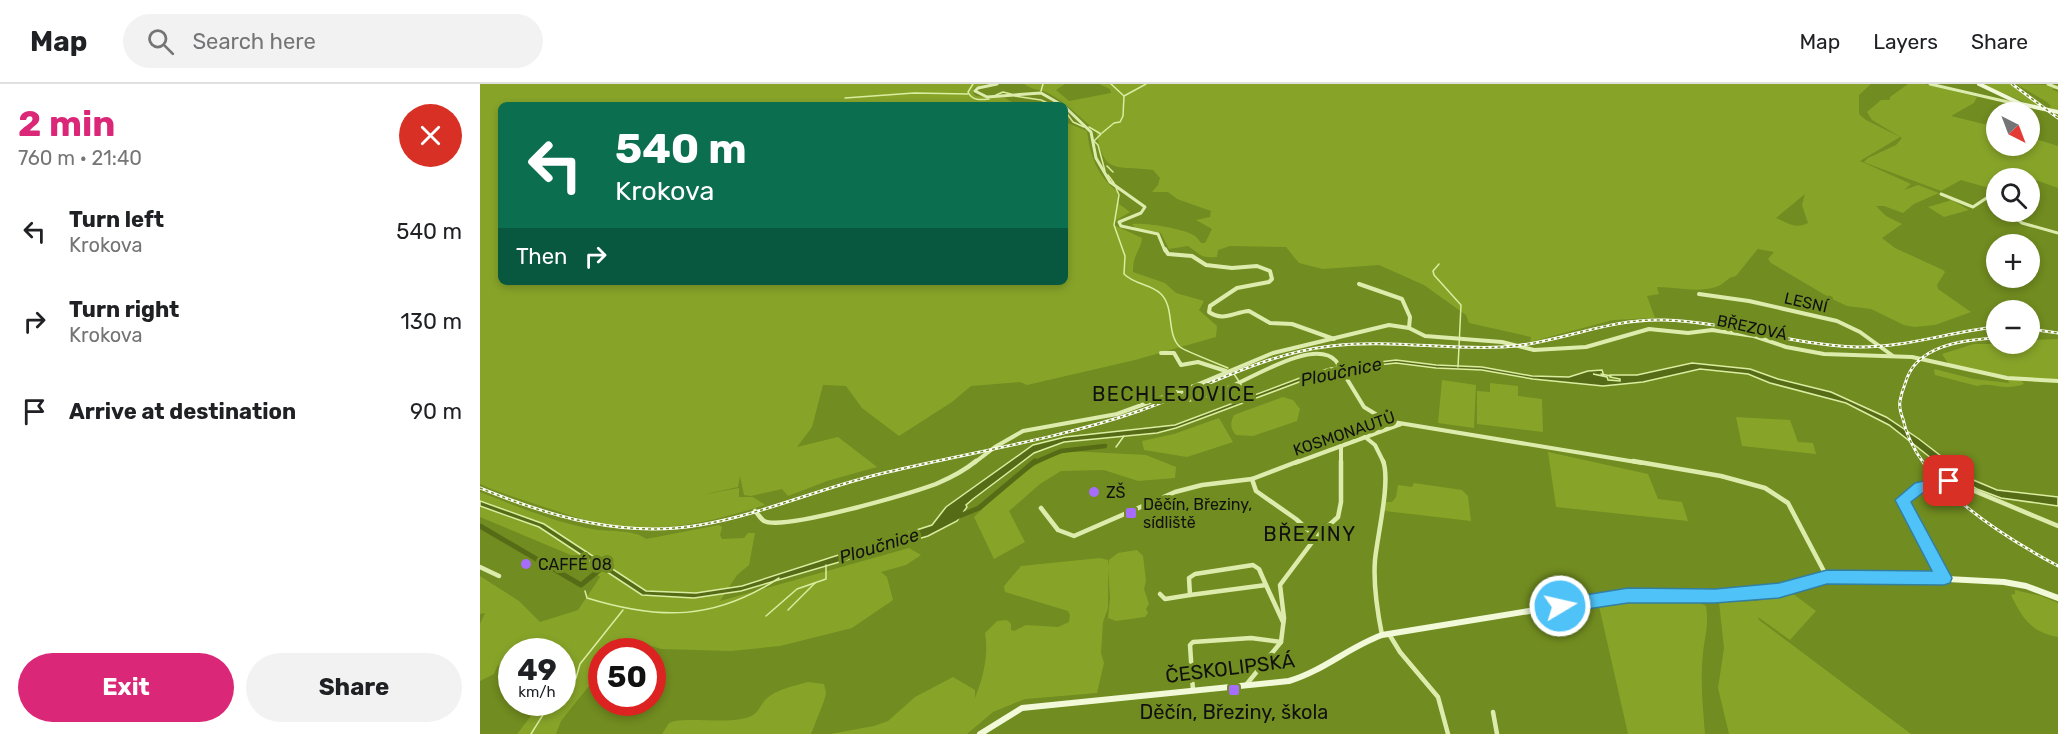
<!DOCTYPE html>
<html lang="en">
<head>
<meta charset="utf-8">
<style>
  body { margin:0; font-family:Rubik,sans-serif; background:#f2f2f2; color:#202124; height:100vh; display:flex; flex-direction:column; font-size:22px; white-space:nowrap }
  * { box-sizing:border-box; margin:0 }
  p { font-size:20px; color:#757577 }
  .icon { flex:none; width:33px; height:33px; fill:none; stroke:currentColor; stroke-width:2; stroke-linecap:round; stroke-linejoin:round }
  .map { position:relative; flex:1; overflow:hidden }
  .drawer { display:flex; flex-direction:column; background:#fff; width:480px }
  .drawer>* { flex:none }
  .hud { position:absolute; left:18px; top:18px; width:570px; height:183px; border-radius:9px; box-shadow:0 3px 9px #0003; background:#0b6e4f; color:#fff; overflow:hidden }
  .needle { width:39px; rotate:138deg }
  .controls { position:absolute; left:1506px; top:18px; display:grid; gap:12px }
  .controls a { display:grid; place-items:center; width:54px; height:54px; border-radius:50%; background:#fff; box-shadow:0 3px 9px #0003; font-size:30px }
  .speed { position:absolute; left:18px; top:554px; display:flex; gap:12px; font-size:30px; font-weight:700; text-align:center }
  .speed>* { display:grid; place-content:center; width:78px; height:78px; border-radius:50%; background:#fff; box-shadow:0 3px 9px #0003; line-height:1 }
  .speed small { font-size:15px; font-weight:400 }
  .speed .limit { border:9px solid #d22; background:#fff; color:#111 }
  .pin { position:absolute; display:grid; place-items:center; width:51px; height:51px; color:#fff; margin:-26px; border-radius:12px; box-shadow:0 3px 9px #0006 }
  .me { position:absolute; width:66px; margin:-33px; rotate:81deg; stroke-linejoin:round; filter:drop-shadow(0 0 4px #0008) }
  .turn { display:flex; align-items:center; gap:21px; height:126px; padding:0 18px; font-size:27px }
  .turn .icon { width:78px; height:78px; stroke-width:2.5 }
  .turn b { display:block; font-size:42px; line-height:51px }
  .then { display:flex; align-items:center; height:57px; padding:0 18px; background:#0003; gap:12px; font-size:22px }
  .round { display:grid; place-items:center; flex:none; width:63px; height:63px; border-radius:32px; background:#f2f2f2 }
  .summary { display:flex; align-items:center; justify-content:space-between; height:102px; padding:0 18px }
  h1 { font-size:36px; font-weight:700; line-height:45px; color:#db2777 }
  .primary-button { display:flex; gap:12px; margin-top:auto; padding:12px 18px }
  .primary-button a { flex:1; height:69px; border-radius:36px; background:#db2777; color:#fff; font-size:24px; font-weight:700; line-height:69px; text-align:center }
  .primary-button a+a { background:#f2f2f2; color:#202124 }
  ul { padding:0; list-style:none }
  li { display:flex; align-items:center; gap:18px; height:90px; padding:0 18px }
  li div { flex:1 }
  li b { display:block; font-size:22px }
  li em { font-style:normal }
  header { display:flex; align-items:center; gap:36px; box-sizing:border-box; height:84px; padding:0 30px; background:#fff; border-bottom:2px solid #e0e0e0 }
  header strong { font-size:28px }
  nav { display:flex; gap:33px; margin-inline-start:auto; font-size:21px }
  .search { width:420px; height:54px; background:#f2f2f2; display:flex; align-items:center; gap:15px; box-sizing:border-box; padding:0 21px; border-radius:33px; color:#757577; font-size:22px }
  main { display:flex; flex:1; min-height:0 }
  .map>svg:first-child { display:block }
  .green { fill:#87a429; fill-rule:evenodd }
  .water { fill:#556b16; stroke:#dceda1; stroke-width:1.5 }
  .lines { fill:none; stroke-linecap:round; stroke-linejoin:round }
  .stream { stroke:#dceda1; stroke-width:1.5 }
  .canal-far1 { stroke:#556b16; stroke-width:4.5 }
  .canal { stroke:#556b16; stroke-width:5 }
  .minor-far2 { stroke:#ddecad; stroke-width:3 }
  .minor-far1 { stroke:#ddecad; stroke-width:4 }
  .minor { stroke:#ddecad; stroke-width:4.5 }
  .secondary-far1 { stroke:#f1f9d9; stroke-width:4 }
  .secondary { stroke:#f1f9d9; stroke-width:6 }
  .rail-casing { stroke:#fff; stroke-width:3 }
  .rail { stroke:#718c20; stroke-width:1.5; stroke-dasharray:3; stroke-linecap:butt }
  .route { fill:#4fc3f7; stroke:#337fa1; stroke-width:1.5 }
  .poi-dot { fill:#a56df9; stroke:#718c20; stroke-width:2 }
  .labels { text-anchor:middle; stroke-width:6; stroke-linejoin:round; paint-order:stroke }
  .street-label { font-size:16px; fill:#111; stroke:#718c20 }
  .poi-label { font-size:16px; fill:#111; stroke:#718c20; text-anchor:start }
  .water-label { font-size:18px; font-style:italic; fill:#111; stroke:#718c20 }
  .quarter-label { font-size:20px; letter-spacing:1.5px; fill:#111; stroke:#718c20 }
  .near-street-label { font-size:20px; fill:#111; stroke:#718c20 }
  .near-poi-label { font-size:20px; fill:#111; stroke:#718c20 }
</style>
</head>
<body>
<header>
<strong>Map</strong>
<div class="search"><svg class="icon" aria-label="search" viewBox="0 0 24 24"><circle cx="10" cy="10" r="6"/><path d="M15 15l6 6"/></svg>Search here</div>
<nav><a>Map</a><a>Layers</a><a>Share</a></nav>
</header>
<main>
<section class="drawer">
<div class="summary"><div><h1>2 min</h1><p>760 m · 21:40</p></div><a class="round" style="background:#d93025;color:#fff"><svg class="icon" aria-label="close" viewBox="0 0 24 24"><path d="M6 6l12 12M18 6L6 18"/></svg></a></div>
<ul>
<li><svg class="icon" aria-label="left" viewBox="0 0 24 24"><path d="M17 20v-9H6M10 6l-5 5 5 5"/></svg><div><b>Turn left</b><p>Krokova</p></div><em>540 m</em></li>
<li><svg class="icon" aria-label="right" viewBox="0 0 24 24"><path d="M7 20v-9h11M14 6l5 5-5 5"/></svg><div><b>Turn right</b><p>Krokova</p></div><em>130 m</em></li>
<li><svg class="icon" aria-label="arrive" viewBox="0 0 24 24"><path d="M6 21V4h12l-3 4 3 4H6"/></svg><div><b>Arrive at destination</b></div><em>90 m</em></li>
</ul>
<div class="primary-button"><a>Exit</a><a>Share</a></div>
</section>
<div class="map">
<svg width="1578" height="650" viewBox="0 0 1578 650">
  <rect width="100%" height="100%" fill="#718c20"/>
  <g class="green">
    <path d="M0,0h505l-11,4 -1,5 3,3 29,2 12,7h-516v177h564v-160l22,9c3,24 10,45 30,60l2,13 11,8 -15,9 -1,4 28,13c-2,15 -9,15 -9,34l32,11 11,10 28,8 -5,9 18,16 -1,11 -81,23 -108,25 -7,-3 -49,4 -19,16 -53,34 -37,-28 -16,-22 -23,-1 -11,42 -15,20 41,-10 39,30 -50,14 -39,15 -6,-7 -31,7 -7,-1 -4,-19 -2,11 -37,8 38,-7v9h14l12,8c-55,18 -114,31 -172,17 -18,-4 -35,-11 -52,-16 -21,-7 -41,-13 -61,-22z"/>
    <path d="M544,0h41l-9,6 13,11 42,-8 -1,-4 -11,-5h772l-12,11v19l7,6 34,17 -40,24 51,23 -7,6 14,-5 21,8 -25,11 -11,9 -19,-7h-8l10,10 16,8 -20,14 13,10 48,22 2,2 -8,13 1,4 33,23 -36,13 -21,2 -10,-2 -33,-16 -24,-3 -15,-7 -61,-36 -3,-4 6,-7 -16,-3 2,-3 -24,30c-9,1 -12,9 -20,11 -20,6 -39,0 -59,0l2,7 -12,2 8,22 -42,2 -83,22 1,-5 -62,-14 -3,-8 -42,-30 -45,-20 -56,4 -24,-6 -13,-16 -56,-1 -12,4 -1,7c-17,1 -16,-2 -29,-11l-19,3 -8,-16 -26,-5 -3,-4c11,-2 55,5 63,12 3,2 4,5 6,7h4l7,-14 -16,-9 14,-3 1,-6 -34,-12 -9,-7h-16l6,-7 2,-7 -7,-8c-38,-5 -49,6 -57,-39 -14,-12 -33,-31 -50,-39 -8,-3 -13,-2 -22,-8zM1325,110l-3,11 6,18c-14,7 -21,-1 -32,-5z"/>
    <polygon points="1428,0 1445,0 1497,13 1494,19 1471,32 1516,43 1516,62 1550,62 1550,53 1578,62 1578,104 1550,94 1516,94 1516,106 1481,96 1461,107 1386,79 1384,78 1388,74 1416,61 1422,54 1392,36 1387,28 1401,16 1410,16 1410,13"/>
    <polygon points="1502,0 1530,0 1563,23 1546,19"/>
    <polygon points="1536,0 1578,1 1578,5 1571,5 1578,8 1578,27 1569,23 1571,22 1567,18"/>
    <polygon points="1472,116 1489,126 1464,133 1448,123"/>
    <path d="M1578,255v40c-36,2 -72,-6 -108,-13l-8,-12 32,-10h56v-4z"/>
    <path d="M1454,285l40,10 35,4 -1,-3h13l3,4c-22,8 -31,-3 -47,2l-42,-11z"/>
    <polygon points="962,296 996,301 994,344 958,339"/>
    <polygon points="1010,299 1038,302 1038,312 1062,315 1063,348 997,340 997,307 1010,308"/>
    <path d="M803,313l10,3 7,9 -3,12 -44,15 -17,-1c-6,-7 -6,-12 -2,-20z"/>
    <polygon points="1256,333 1310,336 1318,358 1333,359 1336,370 1262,362"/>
    <polygon points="739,334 753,358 707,373 664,366 662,357 694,350"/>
    <path d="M589,367l77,4 30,12 -1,11 -37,3 -34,-11 -43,1 -21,13 -31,27 16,31 -31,17 -20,-42c31,-30 54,-54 95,-66z"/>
    <polygon points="1068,368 1168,390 1178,415 1202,418 1208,437 1076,423"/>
    <polygon points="934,399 982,406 988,412 991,437 905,427 905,418 912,418 916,413 918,401 932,403"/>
    <path d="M0,408c36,14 74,30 112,37 16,3 42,0 54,10l73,-14 3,2 -2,8 2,4 22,-1 4,-5h7l-6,32 -12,10 -17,26 189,-53 12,7 -15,10 -25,7 6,5 6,23 -41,28 -72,18 -49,5 -70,-2 -25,-8 -11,10h-23l-1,20 -40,50 -5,13h-39l17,-22 -1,-10h29v-51h-50l-1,23h-8l-5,-9 -4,9 -14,7v-57l5,-11 -5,1v-38l39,25 21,21 38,-12 22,-33 -27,-21 -93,-39z"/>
    <path d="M657,466l6,6 3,25 -2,8 5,15 -3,5 2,4 -3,4 -29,4 -8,-3 2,-20 -2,-29v39l-5,14 -2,31 3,10 -7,30 -72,6 -32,13 -26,22h-137l44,-8 14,-5 27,-24 38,-20 22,13v8c8,-20 14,-43 10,-65l12,-12 10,-1 4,4v6l3,1 12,-6 32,2 11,-5 1,-7 -2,-4 -63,-19 -1,-6 17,-20 79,-8 8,2 1,6v-6l9,-7z"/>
    <path d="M1535,506l26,6 17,7v34c-27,-5 -36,-19 -47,-42l4,-1z"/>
    <polygon points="1312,509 1336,527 1310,556 1278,533 1279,536 1431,650 1249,650 1238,604 1244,564 1239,518 1276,517"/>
    <path d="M1216,517l10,5c3,19 -1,29 -3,47 -3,27 0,54 2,81h-77l-29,-128 28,-4z"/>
    <path d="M328,598l16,2 2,9 -2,8 -13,33h-149l7,-11 6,-2c22,-3 54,3 74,-4 9,-3 11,-11 16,-17 11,-11 29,-14 43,-18z"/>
  </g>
  <polygon class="water" points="916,276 956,281 1002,283 1052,292 1089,293 1108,287 1122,286 1124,292 1113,290 1127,293 1128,296 1140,297 1140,295 1130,293 1130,291 1157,291 1212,279 1270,285 1298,295 1351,308 1406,333 1439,355 1491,395 1517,406 1578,413 1578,422 1521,414 1497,405 1470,389 1409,341 1366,319 1290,299 1268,290 1220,285 1163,298 1123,302 1053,295 1002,286 956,284 916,279 852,286 835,292 696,344 677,349 584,358 554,369 493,415 486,421 487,423 477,437 448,452 261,507 214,514 162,511 59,443 0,422 0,417 64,440 166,507 216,509 262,502 452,441 466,423 553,361 585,353 695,341 833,289 851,284"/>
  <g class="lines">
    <g class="stream">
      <path d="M493,0l-5,8c4,9 13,8 21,7"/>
      <polyline points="561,7 563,0"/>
      <polyline points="516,11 523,8 531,10"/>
      <polyline points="535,12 561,16 572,21"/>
      <polyline points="644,12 666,0"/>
      <polyline points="365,14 434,9 488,10"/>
      <polyline points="585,27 593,38 604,43"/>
      <polyline points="609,43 621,50 614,57 618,61 625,87"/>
      <polyline points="622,49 634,39 640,38 643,32 644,12 631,0"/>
      <polyline points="627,82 633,88"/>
      <path d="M628,91l6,8 5,12 -5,30 11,31 -1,18c11,11 27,10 37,20 14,14 5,40 19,53 3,3 41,18 48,21"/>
      <polyline points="959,180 953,187 954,191 981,221 978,283"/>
      <polyline points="754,290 770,314"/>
      <polyline points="1121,290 1131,292"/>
      <polyline points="636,363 644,352"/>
      <path d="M105,507l2,7c72,22 127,23 192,-20"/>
      <polyline points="308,526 335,499"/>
      <polyline points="286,532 317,505 346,495 346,481"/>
      <polyline points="82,609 96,594 100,580 143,526"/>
      <polyline points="51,650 66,626 74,618"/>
    </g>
    <polyline class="canal-far1" points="553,379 581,367 625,362"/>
    <g class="canal">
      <polyline points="477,433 499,424 555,377"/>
      <polyline points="0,442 101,501 123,483"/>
    </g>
    <g class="minor-far2">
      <polyline points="517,0 498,4 495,7 507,13 561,9 582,21"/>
      <polyline points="1450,0 1541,21"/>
      <polyline points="1568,0 1578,4"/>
      <polyline points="585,23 611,48 616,74 630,98 665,123 661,129 639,138 641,142 678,150 685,167"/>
      <polyline points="1461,110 1493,123 1508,113 1516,114"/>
      <polyline points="1535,128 1535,133 1542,139 1578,149"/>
    </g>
    <g class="minor-far1">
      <path d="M685,165l3,5 24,2 14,9 26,3 25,-2 13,5 2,8 -3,3 -32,6 -27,18 -1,6c14,10 25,0 40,-1l21,12 22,1 42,15"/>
      <polyline points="879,200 922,215 930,233 929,244"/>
      <polyline points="1219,210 1269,217 1357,237 1380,248 1413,272"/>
      <polyline points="681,269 694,269 701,281 718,278 746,287"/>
      <path d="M693,310l9,7c17,-2 34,-8 50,-15 22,-9 83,-48 104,-25l28,46 23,14 255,42"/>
      <polyline points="885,353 895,361 904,379"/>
      <polyline points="861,362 861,379"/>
      <polyline points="494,379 515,363 543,347 637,330 714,302 793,269 909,241 929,244 945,252 1022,258 1054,266 1106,263 1169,245 1208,249 1232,246 1274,252 1306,263 1344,270 1432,273 1527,294 1578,297"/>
      <polyline points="815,379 921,340"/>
    </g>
    <g class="minor">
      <polyline points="1153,377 1241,392 1285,404 1308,419 1347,493"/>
      <polyline points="772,395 776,407 816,435 836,453"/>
      <polyline points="561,424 578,446 594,452 695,408 722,401 772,395 819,377"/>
      <path d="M275,427c3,3 6,8 9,10 20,10 147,-28 172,-37 14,-6 28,-13 40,-23"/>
      <polygon points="773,481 779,485 786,501 710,511 709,494 715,490"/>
      <polyline points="0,483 19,492"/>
      <path d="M1464,494l-40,-72 -1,-6c14,-13 31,-20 50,-18l105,44"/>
      <polyline points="786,501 803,538"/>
      <polyline points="680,510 685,515 710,511"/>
      <polyline points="909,550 920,568 958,613 968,650"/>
      <path d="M902,551c-5,-25 -9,-50 -7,-75 2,-23 16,-79 8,-99"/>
      <polyline points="766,601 801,558 804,534 800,501 836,453 858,433 861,418 861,377"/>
      <polyline points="713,607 710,561 713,558 771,554 801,558"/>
      <polyline points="1013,628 1017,650"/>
    </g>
    <polyline class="secondary-far1" points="1499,0 1541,20 1578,28"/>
    <path class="secondary" d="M500,650l42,-26 267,-27c34,-10 60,-34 93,-46l246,-40 87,1 64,-6 48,-13 64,-1 113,6 22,4 32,12"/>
    <defs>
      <g id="rail">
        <polyline points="1532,0 1578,34"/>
        <polyline points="1550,245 1578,249"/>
        <path d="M1516,254c-33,2 -81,7 -91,46 -2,5 -4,11 -5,17 -1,6 1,13 3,18 13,64 101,118 155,147"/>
        <path d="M0,404c71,29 143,50 220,37 64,-11 125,-39 188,-53 84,-20 170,-33 251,-61 64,-22 123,-57 192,-65 57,-7 114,4 171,1 56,-3 105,-29 162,-27 65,2 128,25 193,27 47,1 92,-15 139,-20"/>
      </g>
    </defs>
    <use href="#rail" class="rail-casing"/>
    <use href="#rail" class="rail"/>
  </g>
  <polygon class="route" points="1469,391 1474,393 1476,397 1474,401 1444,408 1431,418 1472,494 1470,499 1464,501 1347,500 1299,514 1235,519 1148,519 1080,529 1074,527 1072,522 1074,517 1080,515 1148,504 1235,505 1299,499 1347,486 1452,487 1415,416 1435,399"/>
  <g class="poi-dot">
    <circle cx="614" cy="408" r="6"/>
    <rect x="645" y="423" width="12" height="12" rx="3"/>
    <circle cx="46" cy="480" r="6"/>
    <rect x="748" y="600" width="12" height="12" rx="3"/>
  </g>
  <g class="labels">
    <g class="street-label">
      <text transform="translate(1326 218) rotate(13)" y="6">LESNÍ</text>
      <text transform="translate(1272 243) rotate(12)" y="6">BŘEZOVÁ</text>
      <text transform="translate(864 349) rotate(-19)" y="6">KOSMONAUTŮ</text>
    </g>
    <g class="poi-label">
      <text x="626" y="414">ZŠ</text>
      <text x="663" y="426">Děčín, Březiny,<tspan x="663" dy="18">sídliště</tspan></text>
      <text x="58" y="486">CAFFÉ 08</text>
    </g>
    <g class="water-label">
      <text transform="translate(861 288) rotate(-12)" y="6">Ploučnice</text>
      <text transform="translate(399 462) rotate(-17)" y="6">Ploučnice</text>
    </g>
    <g class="quarter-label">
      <text x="694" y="317">BECHLEJOVICE</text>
      <text x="830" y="457">BŘEZINY</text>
    </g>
    <g class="near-street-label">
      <text transform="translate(750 584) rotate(-7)" y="7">ČESKOLIPSKÁ</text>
    </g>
    <g class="near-poi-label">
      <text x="754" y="635">Děčín, Březiny, škola</text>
    </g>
  </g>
</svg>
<div class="controls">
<a><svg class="needle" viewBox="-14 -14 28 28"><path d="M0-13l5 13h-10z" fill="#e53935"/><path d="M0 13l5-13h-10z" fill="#757577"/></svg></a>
<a><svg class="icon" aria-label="search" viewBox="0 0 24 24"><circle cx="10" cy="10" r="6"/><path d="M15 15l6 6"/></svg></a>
<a>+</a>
<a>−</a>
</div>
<div class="speed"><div>49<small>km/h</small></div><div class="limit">50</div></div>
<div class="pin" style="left:1469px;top:397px;background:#d93025"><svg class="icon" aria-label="arrive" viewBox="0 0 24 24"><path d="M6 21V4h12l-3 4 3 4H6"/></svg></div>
<svg class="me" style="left:1080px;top:522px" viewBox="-20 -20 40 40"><circle r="17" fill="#4fc3f7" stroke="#fff" stroke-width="3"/><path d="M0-11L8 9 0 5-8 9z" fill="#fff"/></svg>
<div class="hud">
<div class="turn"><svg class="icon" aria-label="left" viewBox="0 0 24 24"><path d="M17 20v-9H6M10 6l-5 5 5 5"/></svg><div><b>540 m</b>Krokova</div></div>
<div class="then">Then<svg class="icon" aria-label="right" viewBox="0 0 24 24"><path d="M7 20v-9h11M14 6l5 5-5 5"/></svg></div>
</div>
</div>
</main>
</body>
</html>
